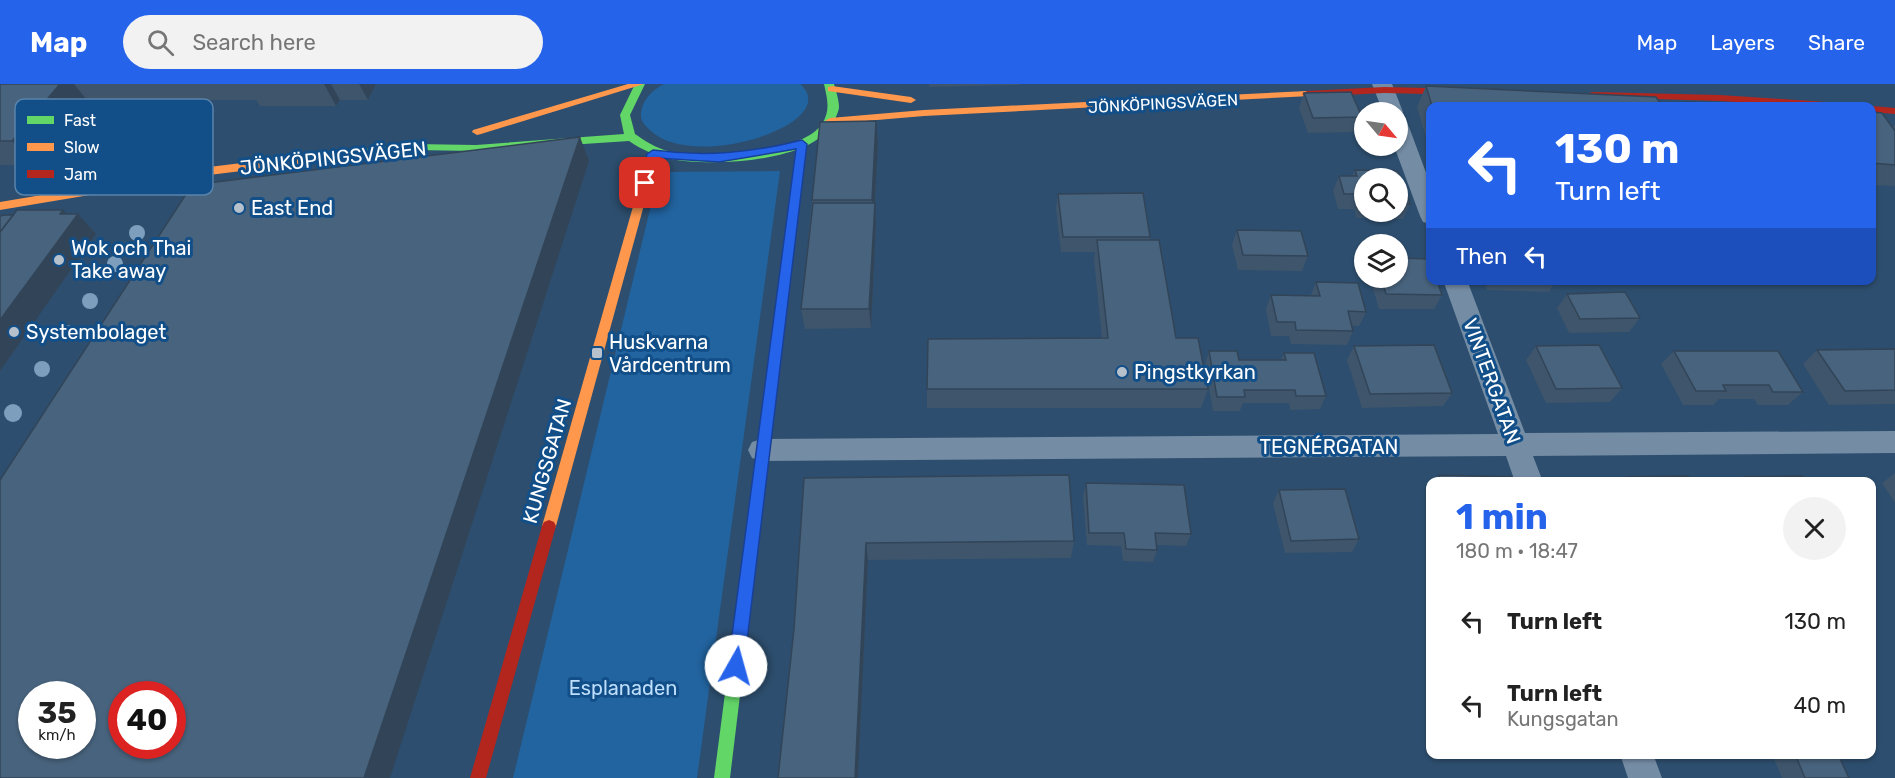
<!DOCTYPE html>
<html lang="en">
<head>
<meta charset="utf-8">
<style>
  body { margin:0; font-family:Rubik,sans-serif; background:#f2f2f2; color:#222; height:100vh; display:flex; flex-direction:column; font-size:22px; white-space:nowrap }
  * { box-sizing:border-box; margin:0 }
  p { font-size:20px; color:#767676 }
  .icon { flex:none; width:33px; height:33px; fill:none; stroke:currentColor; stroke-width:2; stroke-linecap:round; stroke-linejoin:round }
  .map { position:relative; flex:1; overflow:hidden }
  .side { position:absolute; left:1426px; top:393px; width:450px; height:282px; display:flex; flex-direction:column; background:#fff; border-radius:12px; box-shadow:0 2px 4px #0004 }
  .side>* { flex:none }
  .banner { position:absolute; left:1426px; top:18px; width:450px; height:183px; border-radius:12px; box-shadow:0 2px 4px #0004; background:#2563eb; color:#fff; overflow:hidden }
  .needle { width:39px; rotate:119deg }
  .tools { position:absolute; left:1354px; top:18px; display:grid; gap:12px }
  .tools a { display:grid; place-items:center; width:54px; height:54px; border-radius:50%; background:#fff; box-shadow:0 2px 4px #0004; font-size:30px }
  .speed { position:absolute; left:18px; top:597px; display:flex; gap:12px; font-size:30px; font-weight:700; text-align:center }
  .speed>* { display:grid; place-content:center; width:78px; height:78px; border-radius:50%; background:#fff; box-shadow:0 2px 4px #0004; line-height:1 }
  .speed small { font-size:15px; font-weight:400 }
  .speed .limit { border:9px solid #d22; background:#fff; color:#111 }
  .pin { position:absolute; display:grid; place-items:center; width:51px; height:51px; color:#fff; margin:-26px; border-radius:12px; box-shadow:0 3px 9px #0006 }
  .me { position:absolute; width:66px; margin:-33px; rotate:7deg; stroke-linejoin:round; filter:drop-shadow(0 0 4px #0008) }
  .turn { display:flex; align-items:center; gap:21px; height:126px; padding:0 30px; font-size:27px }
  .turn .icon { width:78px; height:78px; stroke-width:2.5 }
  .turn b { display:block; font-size:42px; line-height:51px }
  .then { display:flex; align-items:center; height:57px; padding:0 30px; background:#0003; gap:12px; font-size:22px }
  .round { display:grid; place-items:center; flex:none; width:63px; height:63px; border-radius:32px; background:#f2f2f2 }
  .summary { display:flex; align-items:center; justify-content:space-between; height:102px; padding:0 30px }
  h1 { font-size:36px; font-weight:700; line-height:45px; color:#2563eb }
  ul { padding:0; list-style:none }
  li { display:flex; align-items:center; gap:18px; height:84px; padding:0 30px }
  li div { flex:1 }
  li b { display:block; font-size:22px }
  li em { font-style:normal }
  header { display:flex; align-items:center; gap:36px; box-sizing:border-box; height:84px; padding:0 30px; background:#2563eb; color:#fff }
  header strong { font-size:28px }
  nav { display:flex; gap:33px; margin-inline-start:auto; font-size:21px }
  .search { width:420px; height:54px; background:#f2f2f2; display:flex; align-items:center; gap:15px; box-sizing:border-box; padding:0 21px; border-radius:33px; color:#767676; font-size:22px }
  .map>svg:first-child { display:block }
  .green { fill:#2264a0 }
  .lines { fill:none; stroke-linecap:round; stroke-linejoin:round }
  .street { fill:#748ca4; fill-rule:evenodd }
  .fast { fill:#63d668; fill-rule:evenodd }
  .slow { fill:#ff974d; fill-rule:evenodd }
  .jam { fill:#b3261e; fill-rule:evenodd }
  .tree { fill:#7d9ebc }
  .wall { fill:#3e556c; fill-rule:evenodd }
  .shaded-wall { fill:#324558 }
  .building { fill:#48637d; stroke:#324558; stroke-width:1.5; fill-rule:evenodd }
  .route { fill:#2563eb; stroke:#184099; stroke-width:1.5 }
  .poi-dot { fill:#b6c1cc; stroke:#124f89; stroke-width:2 }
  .labels { text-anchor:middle; stroke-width:6; stroke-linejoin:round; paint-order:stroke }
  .far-street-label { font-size:16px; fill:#fff; stroke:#124f89 }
  .street-label { font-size:20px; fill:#fff; stroke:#124f89 }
  .poi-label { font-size:20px; fill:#fff; stroke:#124f89; text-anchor:start }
  .park-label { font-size:20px; fill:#bedffc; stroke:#124f89 }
  .key { fill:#124f89; stroke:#5984ac; stroke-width:1.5 }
  .key-label { font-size:16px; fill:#fff }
</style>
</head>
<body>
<header>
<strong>Map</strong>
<div class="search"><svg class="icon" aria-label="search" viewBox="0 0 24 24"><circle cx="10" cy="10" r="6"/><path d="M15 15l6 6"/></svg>Search here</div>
<nav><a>Map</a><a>Layers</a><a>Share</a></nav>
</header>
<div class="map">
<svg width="1895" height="694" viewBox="0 0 1895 694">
  <rect width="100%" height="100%" fill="#2d4e6e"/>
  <g class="green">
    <path d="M664,0h136c45,39 -106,88 -149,47 -5,-5 -10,-9 -10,-15 0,-15 11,-26 23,-32z"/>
    <polygon points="780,87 697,694 513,694 659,88"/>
  </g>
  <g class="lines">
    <g class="street">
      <polygon points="1372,0 1392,0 1403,28 1400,33 1398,33 1398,28 1383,28"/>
      <polygon points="1398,36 1405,38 1409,43 1431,102 1431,140 1423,138 1420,132 1394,62 1398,62"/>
      <polygon points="1443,196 1467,196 1525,349 1895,347 1895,369 1533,372 1543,398 1515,398 1506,372 762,377 752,374 748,366 752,358 762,355 1498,350"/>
      <polygon points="1620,670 1653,670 1662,694 1628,694"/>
    </g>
    <g class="fast">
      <path d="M635,0h10l-15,31 5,19c10,7 21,14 33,17 33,9 133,4 154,-27 9,-14 5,-26 2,-40h10c2,7 5,16 5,23 0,4 -3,9 -4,13 -19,43 -124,47 -164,39 -15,-3 -29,-9 -42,-18l-153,10 -63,-1 -104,13 -5,-4 5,-4 104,-11 63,1 148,-11 -4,-19z"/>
      <polygon points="777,251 783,256 730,694 714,694 771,256"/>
    </g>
    <g class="slow">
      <polygon points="628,0 644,0 481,50 477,51 472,48 473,46"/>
      <polygon points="832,2 911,13 916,16 911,19 828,7 828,3"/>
      <polygon points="1307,7 1311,8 1311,12 924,32 830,40 825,37 830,34 924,26"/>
      <polygon points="653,66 658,70 556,442 554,446 549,448 544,446 542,442 648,70"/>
      <polygon points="309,71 313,72 313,78 209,91 0,126 0,118 209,83"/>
    </g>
    <g class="jam">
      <polygon points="1384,3 1469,5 1474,8 1469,11 1384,9 1307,13 1302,10 1307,7"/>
      <polygon points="1593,8 1720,11 1841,19 1846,22 1800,22 1720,17 1589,13 1589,9"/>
      <polygon points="1869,22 1872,22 1895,24 1895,30 1872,28 1872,22"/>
      <polygon points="802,57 807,60 783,256 777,261 771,256 797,60"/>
      <polygon points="549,436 554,438 556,442 486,694 470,694 542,442 544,438"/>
    </g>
  </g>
  <g class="tree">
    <circle cx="137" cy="149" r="8"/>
    <circle cx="115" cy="180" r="8"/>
    <circle cx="90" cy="217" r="8"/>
    <circle cx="67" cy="249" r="8"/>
    <circle cx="42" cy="285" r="8"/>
    <circle cx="13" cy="329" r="9"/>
  </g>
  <g class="wall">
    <polygon points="0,0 376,0 368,16 340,16 336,22 260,22 256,16 87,16 35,81 0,81"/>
    <polygon points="929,0 1020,0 1020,1 929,3"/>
    <polygon points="1426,2 1662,22 1431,22 1431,60 1428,60 1417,23"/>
    <polygon points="1304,9 1362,33 1356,48 1308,49 1299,24"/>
    <polygon points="1872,28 1893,43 1895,40 1895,102 1872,101"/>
    <polygon points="876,37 878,58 875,119 876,139 871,244 805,245 801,225 812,116"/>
    <path d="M1355,86l43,1 12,33 -7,15 -46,-1 -3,-9h-16l-5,-18 6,-15h13zM1365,94h33v34h-33z"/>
    <polygon points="1058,110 1150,153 1150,156 1176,254 1208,305 1201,324 927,324 927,305 1102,254 1094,176 1095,168 1061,168 1056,124"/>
    <polygon points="1237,146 1308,172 1302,187 1238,186 1232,161"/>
    <polygon points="1370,194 1398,194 1442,211 1434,225 1379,225"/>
    <polygon points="1484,196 1556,196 1549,208 1487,206"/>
    <polygon points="1316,198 1366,228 1359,242 1352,242 1353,247 1347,261 1291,260 1289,252 1271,252 1266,225 1271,211 1311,211"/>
    <polygon points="1567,210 1640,234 1629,248 1569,249 1557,224"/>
    <polygon points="1354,262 1452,309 1443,322 1362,324 1347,276"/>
    <polygon points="1536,262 1622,304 1610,318 1546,319 1526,276"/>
    <polygon points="1895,265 1895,320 1829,321 1803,280 1817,266"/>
    <polygon points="1209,267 1239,276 1281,276 1284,269 1326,312 1320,325 1290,326 1289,319 1243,319 1240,327 1213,327 1205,281"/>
    <polygon points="1674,267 1803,308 1788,321 1758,321 1754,315 1719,315 1713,321 1683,321 1661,280"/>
    <polygon points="1895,389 1895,419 1882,399"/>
    <polygon points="1439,391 1513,398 1435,398"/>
    <polygon points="1627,393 1691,398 1623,398"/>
    <polygon points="1744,393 1805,398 1739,398"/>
    <polygon points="804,394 1074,457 1071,474 868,476 858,694 778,694 794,545"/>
    <polygon points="1086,399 1191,450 1186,462 1156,461 1157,466 1153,478 1123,477 1121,462 1087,461 1083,412"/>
    <polygon points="1431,403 1431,424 1427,409"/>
    <polygon points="1279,406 1359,455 1352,468 1285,469 1273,419"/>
    <polygon points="1772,670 1838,670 1849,694 1782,694"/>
  </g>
  <g class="shaded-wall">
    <polygon points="60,0 74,0 87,16 35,81 12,57"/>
    <polygon points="324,0 331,0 340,16 336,22"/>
    <polygon points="359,0 376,0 368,16"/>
    <polygon points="876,37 878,58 874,136 872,116"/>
    <polygon points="580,53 589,77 390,694 364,694"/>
    <polygon points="875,119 876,139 871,244 869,225"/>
    <polygon points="63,126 73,136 78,130 96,150 0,287 0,236"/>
    <polygon points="866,459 868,476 858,694 855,694"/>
  </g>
  <g class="building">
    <polygon points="0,0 60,0 12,57 0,57"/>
    <polygon points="1426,2 1656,13 1662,22 1432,22"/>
    <polygon points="1351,8 1362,33 1313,34 1304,9"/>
    <polygon points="1684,18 1759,22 1686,22"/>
    <polygon points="1872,28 1882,29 1895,47 1895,81 1872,79"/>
    <polygon points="876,37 872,116 812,116 820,38"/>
    <path d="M580,53l-216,641h-364v-298l192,-295zM32,610h50v52h-50zM122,610h50v52h-50z"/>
    <polygon points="1355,86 1398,87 1410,120 1398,120 1398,94 1365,94 1365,120 1363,120 1360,110 1344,110 1339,92 1357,92"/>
    <polygon points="1143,109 1150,153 1063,153 1058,110"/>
    <polygon points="813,119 875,119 869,225 801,225"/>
    <polygon points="17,126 63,126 60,130 78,130 0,236 0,148"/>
    <polygon points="5,131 13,131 0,148 0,132"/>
    <polygon points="1237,146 1301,147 1308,172 1243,171"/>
    <polygon points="1097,156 1159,156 1176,254 1198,254 1208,305 927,305 928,255 1108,254"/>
    <polygon points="1398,174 1429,175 1431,179 1431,196 1437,196 1442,211 1386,210 1381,194 1398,194"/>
    <polygon points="1316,198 1358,199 1366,228 1348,227 1353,247 1296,246 1295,238 1277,238 1271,211 1320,212"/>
    <polygon points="1625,208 1640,234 1580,235 1567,210"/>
    <polygon points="1434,261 1452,309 1370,310 1354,262"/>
    <polygon points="1599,261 1622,304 1556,305 1536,262"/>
    <polygon points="1895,265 1895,306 1845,307 1817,266"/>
    <polygon points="1209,267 1237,267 1239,276 1286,276 1284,269 1314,269 1326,312 1296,312 1295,306 1244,306 1245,313 1217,313"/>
    <polygon points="1674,267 1778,267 1803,308 1773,308 1769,301 1723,301 1726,307 1696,307"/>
    <polygon points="1069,391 1074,457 866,459 855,694 778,694 794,545 804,394"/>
    <polygon points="1439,391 1512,393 1513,398 1441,398"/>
    <polygon points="1688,392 1691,398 1630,398 1627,393"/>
    <polygon points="1802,392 1805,398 1747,398 1744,393"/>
    <polygon points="1086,399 1184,401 1191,450 1155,449 1157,466 1126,465 1124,449 1089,449"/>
    <polygon points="1345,405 1359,455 1291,457 1279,406"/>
    <polygon points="1795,670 1838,670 1849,694 1805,694"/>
  </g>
  <path class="route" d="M802,56l5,4 -63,522 -2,5 -6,3 -6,-3 -2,-5 68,-517 -77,13 -62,-4 -8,28h-8l-2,-3 8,-29 6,-4c52,7 98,3 149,-10z"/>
  <g class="poi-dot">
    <circle cx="239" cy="124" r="6"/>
    <circle cx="59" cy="176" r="6"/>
    <circle cx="14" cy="248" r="6"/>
    <rect x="591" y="263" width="12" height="12" rx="3"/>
    <circle cx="1122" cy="288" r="6"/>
  </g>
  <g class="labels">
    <g class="far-street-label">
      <text transform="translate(1163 19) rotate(-3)" y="6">JÖNKÖPINGSVÄGEN</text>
    </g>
    <g class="street-label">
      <text transform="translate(333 74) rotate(-6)" y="7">JÖNKÖPINGSVÄGEN</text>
      <text transform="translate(1492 297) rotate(70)" y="7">VINTERGATAN</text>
      <text x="1329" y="370">TEGNÉRGATAN</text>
      <text transform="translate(547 377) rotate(-74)" y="7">KUNGSGATAN</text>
    </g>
    <g class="poi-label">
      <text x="251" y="131">East End</text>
      <text x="71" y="171">Wok och Thai<tspan x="71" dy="23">Take away</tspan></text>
      <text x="26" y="255">Systembolaget</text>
      <text x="609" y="265">Huskvarna<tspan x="609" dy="23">Vårdcentrum</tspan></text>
      <text x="1134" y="295">Pingstkyrkan</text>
    </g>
    <g class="park-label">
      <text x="623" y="611">Esplanaden</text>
    </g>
  </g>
  <rect x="15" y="15" width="198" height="96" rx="9" class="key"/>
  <rect x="27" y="32" width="27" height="8" fill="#63d668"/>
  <rect x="27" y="59" width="27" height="8" fill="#ff974d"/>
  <rect x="27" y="86" width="27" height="8" fill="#b3261e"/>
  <g class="key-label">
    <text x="64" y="42">Fast</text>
    <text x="64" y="69">Slow</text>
    <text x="64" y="96">Jam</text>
  </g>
</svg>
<div class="tools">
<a><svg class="needle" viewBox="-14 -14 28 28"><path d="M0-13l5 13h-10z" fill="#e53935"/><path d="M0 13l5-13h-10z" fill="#767676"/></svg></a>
<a><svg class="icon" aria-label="search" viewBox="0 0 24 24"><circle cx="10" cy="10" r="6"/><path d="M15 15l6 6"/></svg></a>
<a><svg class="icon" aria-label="layers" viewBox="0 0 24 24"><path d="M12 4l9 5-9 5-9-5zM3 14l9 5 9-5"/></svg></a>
</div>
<div class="speed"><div>35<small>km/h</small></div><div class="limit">40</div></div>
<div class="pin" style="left:645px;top:99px;background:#d93025"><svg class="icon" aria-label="arrive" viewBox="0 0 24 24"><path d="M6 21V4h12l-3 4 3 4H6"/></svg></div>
<svg class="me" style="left:736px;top:582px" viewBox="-20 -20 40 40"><circle r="19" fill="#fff"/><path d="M0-13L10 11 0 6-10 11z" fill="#2563eb"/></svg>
<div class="banner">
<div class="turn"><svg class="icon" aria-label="left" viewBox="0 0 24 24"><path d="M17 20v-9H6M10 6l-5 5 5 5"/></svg><div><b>130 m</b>Turn left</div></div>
<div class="then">Then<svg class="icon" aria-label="left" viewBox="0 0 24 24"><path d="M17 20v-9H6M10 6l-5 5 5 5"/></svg></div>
</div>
<section class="side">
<div class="summary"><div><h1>1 min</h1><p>180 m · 18:47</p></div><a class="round"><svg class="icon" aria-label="close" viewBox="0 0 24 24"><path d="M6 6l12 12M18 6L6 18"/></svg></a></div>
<ul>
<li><svg class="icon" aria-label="left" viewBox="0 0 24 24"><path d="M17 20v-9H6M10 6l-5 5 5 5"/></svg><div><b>Turn left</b></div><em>130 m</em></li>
<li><svg class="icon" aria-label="left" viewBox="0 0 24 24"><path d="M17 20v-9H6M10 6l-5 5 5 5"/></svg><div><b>Turn left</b><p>Kungsgatan</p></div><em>40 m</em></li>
</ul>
</section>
</div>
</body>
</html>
